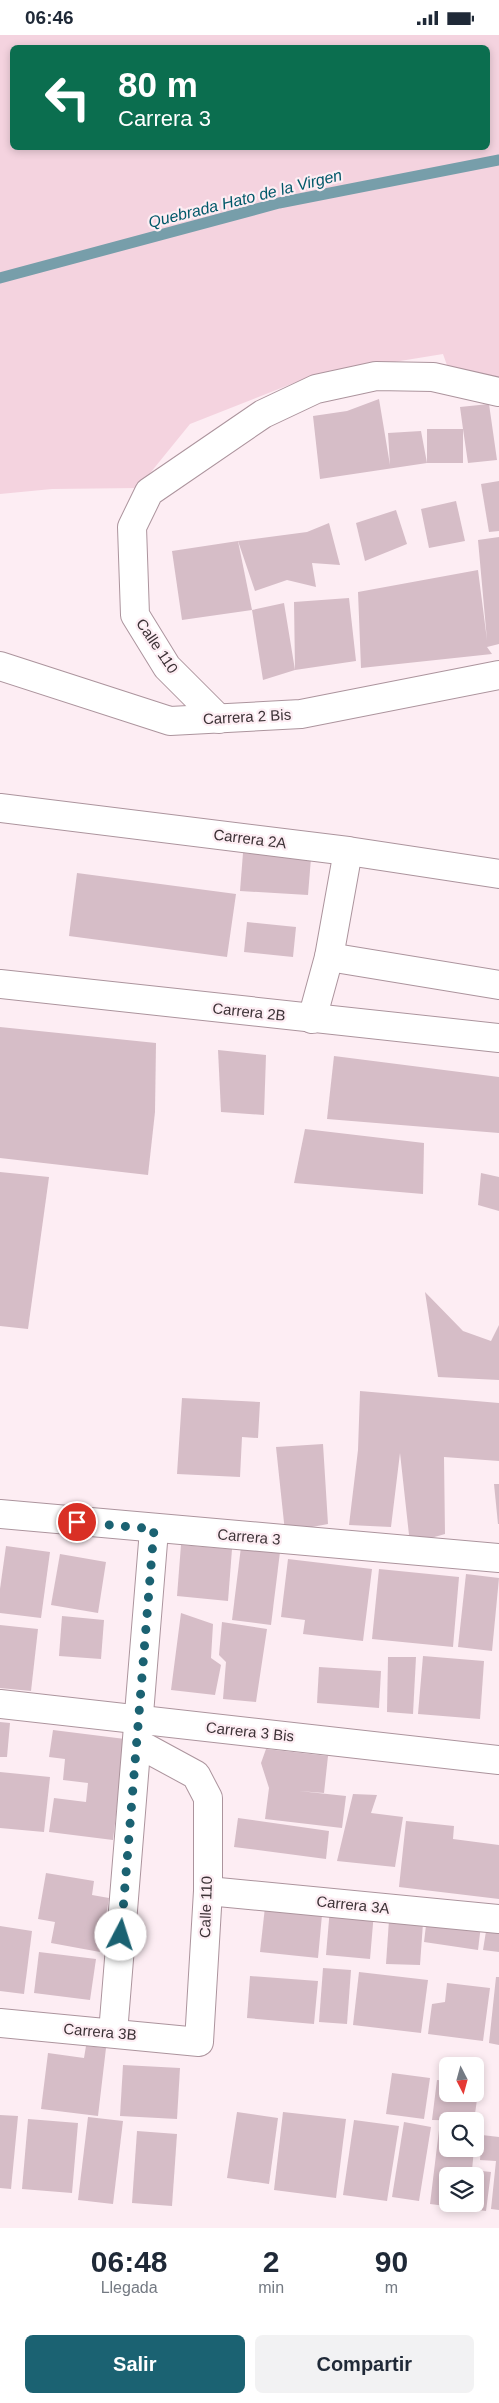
<!DOCTYPE html>
<html lang="es">
<head>
<meta charset="utf-8">
<style>
  body { margin:0; font-family:Arial,sans-serif; background:#f2f2f3; color:#1f2937; height:100vh; display:flex; flex-direction:column; font-size:19px; white-space:nowrap }
  * { box-sizing:border-box; margin:0 }
  p { font-size:16px; color:#747a83 }
  .icon { flex:none; width:28px; height:28px; fill:none; stroke:currentColor; stroke-width:2; stroke-linecap:round; stroke-linejoin:round }
  .map { position:relative; height:2193px; overflow:hidden }
  .details { display:flex; flex-direction:column; background:#fff; flex:1 }
  .details>* { flex:none }
  .top-card { position:absolute; left:10px; top:10px; width:480px; height:105px; border-radius:8px; box-shadow:0 2px 8px #0003; background:#0b6e4f; color:#fff; overflow:hidden }
  .needle { width:32px; rotate:174deg }
  .fabs { position:absolute; left:439px; top:2022px; display:grid; gap:10px }
  .fabs a { display:grid; place-items:center; width:45px; height:45px; border-radius:8px; background:#fff; box-shadow:0 2px 8px #0003; font-size:25px }
  .pin { position:absolute; display:grid; place-items:center; width:42px; height:42px; color:#fff; margin:-21px; border:2px solid #fff; border-radius:50%; box-shadow:0 1px 5px #0007 }
  .me { position:absolute; width:55px; margin:-28px; rotate:5deg; stroke-linejoin:round; filter:drop-shadow(0 0 4px #0008) }
  .turn { display:flex; align-items:center; gap:18px; height:105px; padding:0 25px; font-size:22px }
  .turn .icon { width:65px; height:65px; stroke-width:2.5 }
  .turn b { display:block; font-size:35px; line-height:42px }
  .eta { display:flex; justify-content:space-evenly; align-items:center; height:85px; text-align:center }
  .eta b { font-size:30px; font-weight:800; line-height:35px }
  .action { display:flex; gap:10px; margin-top:auto; padding:10px 25px }
  .action a { flex:1; height:58px; border-radius:8px; background:#1b6272; color:#fff; font-size:20px; font-weight:800; line-height:58px; text-align:center }
  .action a+a { background:#f2f2f3; color:#1f2937 }
  .status { display:flex; justify-content:space-between; align-items:center; height:35px; padding:0 25px; background:#fff; direction:ltr }
  .status svg { height:14px; fill:currentColor }
  .map>svg:first-child { display:block }
  .green { fill:#f4d3df; fill-rule:evenodd }
  .lines { fill:none; stroke-linecap:round; stroke-linejoin:round }
  .stream { stroke:#779eaa; stroke-width:11 }
  .building { fill:#d6bdc7; fill-rule:evenodd }
  .minor-casing { stroke:#ac949d; stroke-width:30 }
  .minor { stroke:#fff; stroke-width:28 }
  .route { stroke:#1b6272; stroke-width:9; stroke-dasharray:0 16.2 }
  .labels { text-anchor:middle; stroke-width:4.5; stroke-linejoin:round; paint-order:stroke }
  .street-label { font-size:15px; fill:#3c3236; stroke:#fdedf3 }
  .water-label { font-size:16px; font-style:italic; fill:#005869; stroke:#fdedf3 }
</style>
</head>
<body>
<div class="status"><b>06:46</b><svg viewBox="0 0 49 12"><path d="M0 12V9h3v3zM5 12V6h3v6zM10 12V3h3v9zM15 12V0h3v12zM26 1h20v11H26zM47 4h2v5h-2z"/></svg></div>
<div class="map">
<svg width="499" height="2193" viewBox="0 0 499 2193">
  <rect width="100%" height="100%" fill="#fdedf3"/>
  <path class="green" d="M0,0h499v343l-44,10 -12,-34 -129,21 -124,49 -52,64 -86,1 -52,5zM12,12h476v100h-476z"/>
  <g class="lines">
    <polyline class="stream" points="0,243 279,168 499,125"/>
  </g>
  <g class="building">
    <polygon points="379,364 390,430 388,398 421,396 427,428 427,394 463,394 460,372 489,369 497,425 468,428 463,394 463,428 427,428 320,444 313,381 347,376"/>
    <polygon points="499,446 499,496 489,497 481,449"/>
    <polygon points="456,466 465,506 429,513 421,474"/>
    <polygon points="396,475 407,509 365,526 356,488"/>
    <polygon points="329,488 340,530 312,528 316,552 287,545 255,556 238,506 307,497"/>
    <polygon points="499,502 499,609 487,612 492,619 361,633 358,557 478,535 487,605 478,505"/>
    <polygon points="238,506 252,575 182,585 172,516"/>
    <polygon points="349,563 356,626 295,635 263,645 252,575 284,568 295,635 294,567"/>
    <polygon points="243,818 311,823 308,860 240,856"/>
    <polygon points="77,838 236,859 227,922 69,901"/>
    <polygon points="247,887 296,892 293,922 244,917"/>
    <polygon points="0,992 156,1008 155,1077 148,1140 0,1123"/>
    <polygon points="218,1015 266,1020 264,1080 221,1077"/>
    <polygon points="334,1021 499,1042 499,1098 327,1084"/>
    <polygon points="305,1094 424,1108 423,1159 294,1148"/>
    <polygon points="0,1137 49,1142 28,1294 0,1291"/>
    <polygon points="481,1138 499,1142 499,1176 478,1170"/>
    <polygon points="425,1257 463,1296 491,1306 499,1290 499,1345 438,1342"/>
    <polygon points="360,1356 499,1368 499,1426 444,1422 445,1499 410,1509 400,1418 391,1492 349,1490 358,1415"/>
    <polygon points="182,1363 260,1367 258,1403 242,1402 240,1442 177,1439"/>
    <polygon points="323,1409 328,1489 285,1497 276,1412"/>
    <polygon points="494,1449 499,1449 499,1489 498,1489"/>
    <polygon points="181,1510 232,1514 228,1566 177,1561"/>
    <polygon points="6,1511 50,1517 41,1583 0,1578 0,1554"/>
    <polygon points="241,1512 280,1517 271,1590 232,1585"/>
    <polygon points="60,1519 106,1527 98,1578 51,1570"/>
    <polygon points="288,1524 372,1534 363,1606 303,1599 305,1585 281,1582"/>
    <polygon points="379,1534 459,1542 453,1612 372,1604"/>
    <polygon points="466,1539 499,1543 492,1616 458,1612"/>
    <polygon points="181,1578 213,1589 211,1623 221,1630 215,1660 171,1655"/>
    <polygon points="62,1581 104,1585 101,1624 59,1621"/>
    <polygon points="222,1587 267,1594 256,1667 223,1664 226,1627 219,1620"/>
    <polygon points="0,1590 38,1594 31,1656 0,1653"/>
    <polygon points="423,1621 484,1626 480,1684 418,1679"/>
    <polygon points="388,1622 416,1622 413,1679 387,1677"/>
    <polygon points="319,1632 381,1636 379,1673 317,1668"/>
    <polygon points="0,1687 10,1688 7,1722 0,1722"/>
    <polygon points="53,1695 125,1704 113,1805 49,1797 54,1763 86,1767 88,1748 63,1745 65,1724 49,1722"/>
    <polygon points="266,1714 328,1721 324,1758 299,1756 346,1761 342,1793 265,1784 269,1753 261,1728"/>
    <polygon points="0,1737 50,1742 44,1797 0,1793"/>
    <polygon points="353,1759 377,1760 371,1778 403,1782 395,1832 337,1826"/>
    <polygon points="238,1783 329,1796 326,1824 234,1812"/>
    <polygon points="406,1786 454,1791 453,1804 499,1810 499,1864 399,1852"/>
    <polygon points="46,1838 94,1846 92,1860 109,1863 100,1917 51,1908 55,1887 38,1884"/>
    <polygon points="266,1863 323,1869 318,1923 260,1917"/>
    <polygon points="330,1873 374,1877 370,1924 326,1920"/>
    <polygon points="427,1882 481,1890 478,1915 424,1907"/>
    <polygon points="389,1885 423,1888 420,1930 386,1929"/>
    <polygon points="487,1890 499,1892 499,1917 483,1915"/>
    <polygon points="0,1891 32,1896 24,1959 0,1956"/>
    <polygon points="39,1917 96,1924 90,1965 34,1958"/>
    <polygon points="323,1933 351,1935 347,1989 319,1987"/>
    <polygon points="359,1937 428,1945 421,1998 353,1990"/>
    <polygon points="250,1941 318,1946 314,1989 247,1983"/>
    <polygon points="496,1942 499,1942 499,2010 489,2008"/>
    <polygon points="447,1948 490,1953 483,2006 428,1999 432,1969 445,1967"/>
    <polygon points="86,2011 106,2013 98,2081 41,2074 48,2018 84,2023"/>
    <polygon points="123,2030 180,2033 177,2084 120,2081"/>
    <polygon points="392,2038 430,2043 424,2084 386,2079"/>
    <polygon points="437,2045 448,2046 448,2059 475,2059 475,2050 479,2050 474,2086 432,2085"/>
    <polygon points="237,2077 278,2083 269,2149 227,2143"/>
    <polygon points="283,2077 346,2084 336,2163 274,2155"/>
    <polygon points="0,2080 18,2081 11,2154 0,2153"/>
    <polygon points="88,2082 123,2086 113,2169 78,2165"/>
    <polygon points="28,2084 78,2088 72,2158 22,2154"/>
    <polygon points="354,2085 399,2091 387,2166 343,2160"/>
    <polygon points="404,2087 431,2092 419,2166 392,2162"/>
    <path d="M439,2095l9,1v18h26l-2,21 19,2 -5,39 -56,-7zM448,2141h27v28h-27z"/>
    <polygon points="137,2096 177,2099 172,2171 132,2168"/>
    <polygon points="482,2100 499,2102 499,2175 491,2174 496,2126 480,2125"/>
  </g>
  <g class="lines">
    <defs>
      <g id="minor">
        <polyline points="0,631 170,686 301,679 499,640"/>
        <polyline points="219,684 167,632 135,580 132,492 149,457 263,379 316,354 376,341 433,342 499,357"/>
        <polyline points="0,773 348,816 499,839"/>
        <polyline points="329,922 499,950"/>
        <polyline points="0,949 499,1003"/>
        <polyline points="312,984 329,922 348,816"/>
        <polyline points="0,1479 499,1523"/>
        <polyline points="0,1669 499,1725"/>
        <polyline points="208,1856 499,1884"/>
        <polyline points="0,1988 199,2007 208,1856 208,1763 196,1740 137,1708"/>
        <polyline points="113,1998 154,1495"/>
      </g>
    </defs>
    <use href="#minor" class="minor-casing"/>
    <use href="#minor" class="minor"/>
  </g>
  <g class="lines">
    <polyline class="route" points="77,1487 154,1494 121,1900"/>
  </g>
  <g class="labels">
    <g class="street-label">
      <text transform="translate(157 611) rotate(56)" y="5">Calle 110</text>
      <text transform="translate(247 682) rotate(-3)" y="5">Carrera 2 Bis</text>
      <text transform="translate(250 804) rotate(7)" y="5">Carrera 2A</text>
      <text transform="translate(249 977) rotate(6)" y="5">Carrera 2B</text>
      <text transform="translate(249 1502) rotate(5)" y="5">Carrera 3</text>
      <text transform="translate(250 1697) rotate(6)" y="5">Carrera 3 Bis</text>
      <text transform="translate(353 1870) rotate(6)" y="5">Carrera 3A</text>
      <text transform="translate(206 1872) rotate(-88)" y="5">Calle 110</text>
      <text transform="translate(100 1997) rotate(5)" y="5">Carrera 3B</text>
    </g>
    <g class="water-label">
      <text transform="translate(245 163) rotate(-14)" y="6">Quebrada Hato de la Virgen</text>
    </g>
  </g>
</svg>
<div class="fabs">
<a><svg class="needle" viewBox="-14 -14 28 28"><path d="M0-13l5 13h-10z" fill="#e53935"/><path d="M0 13l5-13h-10z" fill="#747a83"/></svg></a>
<a><svg class="icon" aria-label="search" viewBox="0 0 24 24"><circle cx="10" cy="10" r="6"/><path d="M15 15l6 6"/></svg></a>
<a><svg class="icon" aria-label="layers" viewBox="0 0 24 24"><path d="M12 4l9 5-9 5-9-5zM3 14l9 5 9-5"/></svg></a>
</div>
<div class="pin" style="left:77px;top:1487px;background:#d93025"><svg class="icon" aria-label="arrive" viewBox="0 0 24 24"><path d="M6 21V4h12l-3 4 3 4H6"/></svg></div>
<svg class="me" style="left:121px;top:1900px" viewBox="-20 -20 40 40"><circle r="19" fill="#fff"/><path d="M0-13L10 11 0 6-10 11z" fill="#1b6272"/></svg>
<div class="top-card">
<div class="turn"><svg class="icon" aria-label="left" viewBox="0 0 24 24"><path d="M17 20v-9H6M10 6l-5 5 5 5"/></svg><div><b>80 m</b>Carrera 3</div></div>
</div>
</div>
<section class="details">
<div class="eta">
<div><b>06:48</b><p>Llegada</p></div>
<div><b>2</b><p>min</p></div>
<div><b>90</b><p>m</p></div>
</div>
<div class="action"><a>Salir</a><a>Compartir</a></div>
</section>
</body>
</html>
